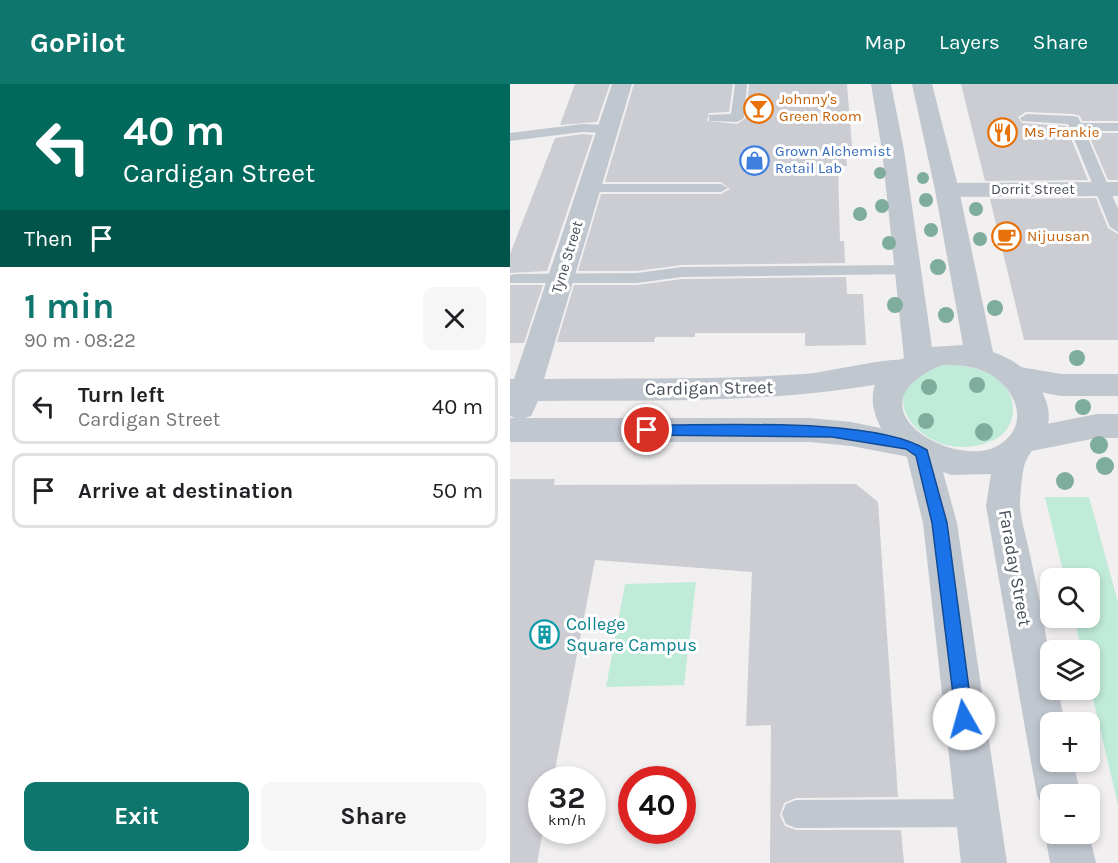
<!DOCTYPE html>
<html lang="en">
<head>
<meta charset="utf-8">
<style>
  body { margin:0; font-family:Karla,sans-serif; background:#f6f6f6; color:#202124; height:100vh; display:flex; flex-direction:column; font-size:22px; white-space:nowrap }
  * { box-sizing:border-box; margin:0 }
  p { font-size:20px; color:#757577 }
  .icon { flex:none; width:33px; height:33px; fill:none; stroke:currentColor; stroke-width:2; stroke-linecap:round; stroke-linejoin:round }
  .map { position:relative; flex:1; overflow:hidden }
  .panel { display:flex; flex-direction:column; background:#fff; width:510px }
  .panel>* { flex:none }
  .top-card { background:#00695c; color:#fff; overflow:hidden }
  .tools { position:absolute; left:530px; top:484px; display:grid; gap:12px }
  .tools a { display:grid; place-items:center; width:60px; height:60px; border-radius:12px; background:#fff; box-shadow:0 3px 9px #0003; font-size:30px }
  .speed { position:absolute; left:18px; top:682px; display:flex; gap:12px; font-size:30px; font-weight:700; text-align:center }
  .speed>* { display:grid; place-content:center; width:78px; height:78px; border-radius:50%; background:#fff; box-shadow:0 3px 9px #0003; line-height:1 }
  .speed small { font-size:15px; font-weight:400 }
  .speed .limit { border:9px solid #d22; background:#fff; color:#111 }
  .pin { position:absolute; display:grid; place-items:center; width:51px; height:51px; color:#fff; margin:-26px; border:3px solid #fff; border-radius:50%; box-shadow:0 2px 6px #0007 }
  .me { position:absolute; width:66px; margin:-33px; rotate:353deg; stroke-linejoin:round; filter:drop-shadow(0 0 4px #0008) }
  .turn { display:flex; align-items:center; gap:21px; height:126px; padding:0 24px; font-size:27px }
  .turn .icon { width:78px; height:78px; stroke-width:2.5 }
  .turn b { display:block; font-size:42px; line-height:51px }
  .then { display:flex; align-items:center; height:57px; padding:0 24px; background:#0003; gap:12px; font-size:22px }
  .round { display:grid; place-items:center; flex:none; width:63px; height:63px; border-radius:12px; background:#f6f6f6 }
  .summary { display:flex; align-items:center; justify-content:space-between; height:102px; padding:0 24px }
  h1 { font-size:36px; font-weight:700; line-height:45px; color:#0f766e }
  .action { display:flex; gap:12px; margin-top:auto; padding:12px 24px }
  .action a { flex:1; height:69px; border-radius:12px; background:#0f766e; color:#fff; font-size:24px; font-weight:700; line-height:69px; text-align:center }
  .action a+a { background:#f6f6f6; color:#202124 }
  ul { padding:0; list-style:none }
  li { display:flex; align-items:center; gap:18px; height:75px; margin:0 12px 9px; padding:0 12px; border:3px solid #e0e0e0; border-radius:12px }
  li div { flex:1 }
  li b { display:block; font-size:22px }
  li em { font-style:normal }
  header { display:flex; align-items:center; gap:36px; box-sizing:border-box; height:84px; padding:0 30px; background:#0f766e; color:#fff }
  header strong { font-size:28px }
  nav { display:flex; gap:33px; margin-inline-start:auto; font-size:21px }
  main { display:flex; flex:1; min-height:0 }
  .map>svg:first-child { display:block }
  .green { fill:#c1ebd9 }
  .building { fill:#cccdd3 }
  .lines { fill:none; stroke-linecap:round; stroke-linejoin:round }
  .service { fill:#c1c7cf; fill-rule:evenodd }
  .minor { fill:#c1c7cf; fill-rule:evenodd }
  .tertiary { fill:#c1c7cf; fill-rule:evenodd }
  .tree { fill:#7eac9d }
  .route { fill:#1a73e8; stroke:#114b97; stroke-width:1.5 }
  .labels { text-anchor:middle; stroke-width:6; stroke-linejoin:round; paint-order:stroke }
  .far-food-label { font-size:15px; fill:#c56008; stroke:#fff; text-anchor:start }
  .far-shop-label { font-size:15px; fill:#366cbe; stroke:#fff; text-anchor:start }
  .far-street-label { font-size:15px; fill:#494f5b; stroke:#fff }
  .street-label { font-size:18px; fill:#494f5b; stroke:#fff }
  .culture-label { font-size:18px; fill:#0d838f; stroke:#fff; text-anchor:start }
</style>
</head>
<body>
<header>
<strong>GoPilot</strong>
<nav><a>Map</a><a>Layers</a><a>Share</a></nav>
</header>
<main>
<section class="panel">
<div class="top-card">
<div class="turn"><svg class="icon" aria-label="left" viewBox="0 0 24 24"><path d="M17 20v-9H6M10 6l-5 5 5 5"/></svg><div><b>40 m</b>Cardigan Street</div></div>
<div class="then">Then<svg class="icon" aria-label="arrive" viewBox="0 0 24 24"><path d="M6 21V4h12l-3 4 3 4H6"/></svg></div>
</div>
<div class="summary"><div><h1>1 min</h1><p>90 m · 08:22</p></div><a class="round"><svg class="icon" aria-label="close" viewBox="0 0 24 24"><path d="M6 6l12 12M18 6L6 18"/></svg></a></div>
<ul>
<li><svg class="icon" aria-label="left" viewBox="0 0 24 24"><path d="M17 20v-9H6M10 6l-5 5 5 5"/></svg><div><b>Turn left</b><p>Cardigan Street</p></div><em>40 m</em></li>
<li><svg class="icon" aria-label="arrive" viewBox="0 0 24 24"><path d="M6 21V4h12l-3 4 3 4H6"/></svg><div><b>Arrive at destination</b></div><em>50 m</em></li>
</ul>
<div class="action"><a>Exit</a><a>Share</a></div>
</section>
<div class="map">
<svg width="608" height="779" viewBox="0 0 608 779">
  <rect width="100%" height="100%" fill="#f1efef"/>
  <g class="green">
    <path d="M437,280c17,1 33,4 48,13 26,18 24,54 -6,65 -67,27 -132,-62 -42,-78z"/>
    <polygon points="535,413 579,413 608,518 608,721 579,598 579,567 572,567 564,534 579,534 579,495 555,495"/>
    <polygon points="186,498 174,601 96,603 115,500"/>
  </g>
  <g class="building">
    <polygon points="65,0 100,0 87,38 50,41"/>
    <polygon points="124,0 223,0 219,28 199,29 197,37 227,40 236,34 239,0 337,0 342,62 335,62 337,82 328,82 330,157 334,157 335,179 172,181 127,187 68,187 91,110 211,110 220,105 211,98 95,98"/>
    <polygon points="451,0 608,0 608,37 572,37 570,32 563,30 516,28 508,33 512,39 556,42 578,96 475,97"/>
    <polygon points="578,49 608,49 608,96 598,96"/>
    <polygon points="72,50 83,51 37,187 0,189 0,170 45,54"/>
    <polygon points="586,114 598,144 608,150 608,256 514,256 480,115"/>
    <polygon points="336,193 337,210 353,210 356,261 295,262 295,249 185,249 185,253 145,253 144,258 47,258 64,201 127,201 172,195"/>
    <polygon points="0,201 33,201 14,259 0,259"/>
    <polygon points="0,395 45,395 44,401 346,400 368,418 388,713 286,714 274,719 270,731 275,742 286,746 391,746 394,779 260,779 261,641 236,642 242,488 85,476 43,696 32,696 33,747 27,779 0,779"/>
  </g>
  <g class="lines">
    <g class="service">
      <polygon points="225,0 237,0 234,34 227,38 199,37 199,31 221,30"/>
      <polygon points="517,30 563,32 568,33 571,39 608,39 608,47 575,47 608,125 608,148 600,143 558,40 512,37 510,34"/>
      <polygon points="72,40 98,41 105,45 98,49 72,48 0,57 0,49"/>
      <polygon points="79,100 211,100 218,104 211,108 74,108 71,105"/>
      <polygon points="398,181 404,182 406,186 404,190 172,193 127,199 0,199 0,191 5,190 127,189 172,183"/>
      <polygon points="467,715 477,719 481,729 477,739 467,743 286,744 276,740 272,730 276,720 286,716"/>
    </g>
    <g class="minor">
      <path d="M102,0h20l-88,295c87,-1 173,1 260,-5 27,-2 92,-20 112,-13l5,7 -5,7 -10,4c-122,25 -244,21 -368,22l-7,15 -6,2h285l41,4 69,14 5,9 -5,9 -11,3 -58,-11 -41,-4h-300v-24h5l-5,-2v-37h4z"/>
      <polygon points="608,98 608,112 437,113 429,111 425,106 429,101 437,99"/>
      <polygon points="504,282 551,290 608,290 608,312 551,312 493,301 489,293 493,285"/>
      <polygon points="587,330 608,330 608,354 587,354 516,368 505,365 500,356 505,347 516,344"/>
    </g>
    <g class="tertiary">
      <path d="M361,0h20l13,66 28,197 31,-2 -28,-155 -23,-106h20l27,106 34,162c26,9 49,28 55,56 5,27 -14,35 -22,53 -4,7 -6,36 -6,45 1,16 7,33 10,49 10,47 20,86 20,135h8l7,33h-15v39h23l8,33h-31v18l-6,-3 -7,-15 -6,-33 -45,-256 5,-32 -40,1 -8,-3 14,51 50,340h-46l-38,-340 -16,-66c-35,-25 -54,-79 -3,-99l-22,-208zM432,281c14,0 28,0 41,6 30,12 51,52 16,74 -42,27 -157,-38 -57,-80z"/>
      <polygon points="540,737 540,750 579,749 586,779 540,779 535,750"/>
    </g>
  </g>
  <g class="tree">
    <circle cx="370" cy="89" r="6"/>
    <circle cx="413" cy="94" r="6"/>
    <circle cx="416" cy="116" r="7"/>
    <circle cx="372" cy="122" r="7"/>
    <circle cx="466" cy="125" r="7"/>
    <circle cx="350" cy="130" r="7"/>
    <circle cx="421" cy="146" r="7"/>
    <circle cx="470" cy="155" r="7"/>
    <circle cx="379" cy="159" r="7"/>
    <circle cx="428" cy="183" r="8"/>
    <circle cx="385" cy="221" r="8"/>
    <circle cx="485" cy="224" r="8"/>
    <circle cx="436" cy="231" r="8"/>
    <circle cx="567" cy="274" r="8"/>
    <circle cx="467" cy="301" r="8"/>
    <circle cx="419" cy="303" r="8"/>
    <circle cx="573" cy="323" r="8"/>
    <circle cx="416" cy="337" r="8"/>
    <circle cx="474" cy="348" r="9"/>
    <circle cx="589" cy="361" r="9"/>
    <circle cx="595" cy="382" r="9"/>
    <circle cx="555" cy="397" r="9"/>
  </g>
  <path class="route" d="M137,341c66,1 228,-9 280,25l20,73 26,196 -2,6 -7,2 -6,-2 -2,-6 -24,-196 -16,-67 -10,-7 -74,-12 -185,-2 -7,-5z"/>
  <defs>
    <symbol id="bar-ring" viewBox="-11 -11 22 22"><circle r="9.5" fill="#fff" stroke="#e8710a" stroke-width="1.5"/><path d="M-6-5H6L.8 .8V4.5H3.5V6h-7V4.5H-.8V.8Z" fill="#e8710a"/></symbol>
    <symbol id="restaurant-ring" viewBox="-11 -11 22 22"><circle r="9.5" fill="#fff" stroke="#e8710a" stroke-width="1.5"/><path d="M-5-6h1v4h1v-4h1v4h1v-4h1v5L-1.5 .5V6h-2V.5L-5-1ZM5-6V6H3V1.5H1.5Q1.5-4 5-6Z" fill="#e8710a"/></symbol>
    <symbol id="shop-ring" viewBox="-11 -11 22 22"><circle r="9.5" fill="#fff" stroke="#3f7fe0" stroke-width="1.5"/><path d="M-5-2.5h2.3a2.7 3.5 0 0 1 5.4 0H5L5.5 6h-11ZM-1.5-2.5h3a1.5 2.3 0 0 0-3 0Z" fill="#3f7fe0"/></symbol>
    <symbol id="cafe-ring" viewBox="-11 -11 22 22"><circle r="9.5" fill="#fff" stroke="#e8710a" stroke-width="1.5"/><path d="M-5.5-4.5H6V0H3Q3 3.5 0 3.5H-2.5Q-5.5 3.5-5.5 0ZM3-3.2v2h1.7v-2ZM-6 4.5H4V6H-6Z" fill="#e8710a"/></symbol>
    <symbol id="building-ring" viewBox="-11 -11 22 22"><circle r="9.5" fill="#fff" stroke="#0f9aa8" stroke-width="1.5"/><path d="M-4-6H4V6H1V3H-1V6H-4ZM-2.5-4.3h1.7v1.8h-1.7ZM.8-4.3h1.7v1.8H.8ZM-2.5-1h1.7V.8h-1.7ZM.8-1h1.7V.8H.8Z" fill="#0f9aa8"/></symbol>
  </defs>
  <g fill-rule="evenodd">
    <use href="#bar-ring" x="232" y="8" width="33" height="33"/>
    <use href="#restaurant-ring" x="476" y="32" width="33" height="33"/>
    <use href="#shop-ring" x="228" y="60" width="33" height="33"/>
    <use href="#cafe-ring" x="480" y="136" width="33" height="33"/>
    <use href="#building-ring" x="18" y="534" width="33" height="33"/>
  </g>
  <g class="labels">
    <g class="far-food-label">
      <text x="269" y="20">Johnny's<tspan x="269" dy="17">Green Room</tspan></text>
      <text x="514" y="53">Ms Frankie</text>
      <text x="517" y="157">Nijuusan</text>
    </g>
    <g class="far-shop-label">
      <text x="265" y="72">Grown Alchemist<tspan x="265" dy="17">Retail Lab</tspan></text>
    </g>
    <g class="far-street-label">
      <text x="523" y="110">Dorrit Street</text>
      <text transform="translate(57 173) rotate(-73)" y="5">Tyne Street</text>
    </g>
    <g class="street-label">
      <text transform="translate(199 304) rotate(-1)" y="6">Cardigan Street</text>
      <text transform="translate(505 484) rotate(80)" y="6">Faraday Street</text>
    </g>
    <g class="culture-label">
      <text x="56" y="546">College<tspan x="56" dy="21">Square Campus</tspan></text>
    </g>
  </g>
</svg>
<div class="tools">
<a><svg class="icon" aria-label="search" viewBox="0 0 24 24"><circle cx="10" cy="10" r="6"/><path d="M15 15l6 6"/></svg></a>
<a><svg class="icon" aria-label="layers" viewBox="0 0 24 24"><path d="M12 4l9 5-9 5-9-5zM3 14l9 5 9-5"/></svg></a>
<a>+</a>
<a>−</a>
</div>
<div class="speed"><div>32<small>km/h</small></div><div class="limit">40</div></div>
<div class="pin" style="left:137px;top:346px;background:#d93025"><svg class="icon" aria-label="arrive" viewBox="0 0 24 24"><path d="M6 21V4h12l-3 4 3 4H6"/></svg></div>
<svg class="me" style="left:454px;top:635px" viewBox="-20 -20 40 40"><circle r="19" fill="#fff"/><path d="M0-13L10 11 0 6-10 11z" fill="#1a73e8"/></svg>
</div>
</main>
</body>
</html>
